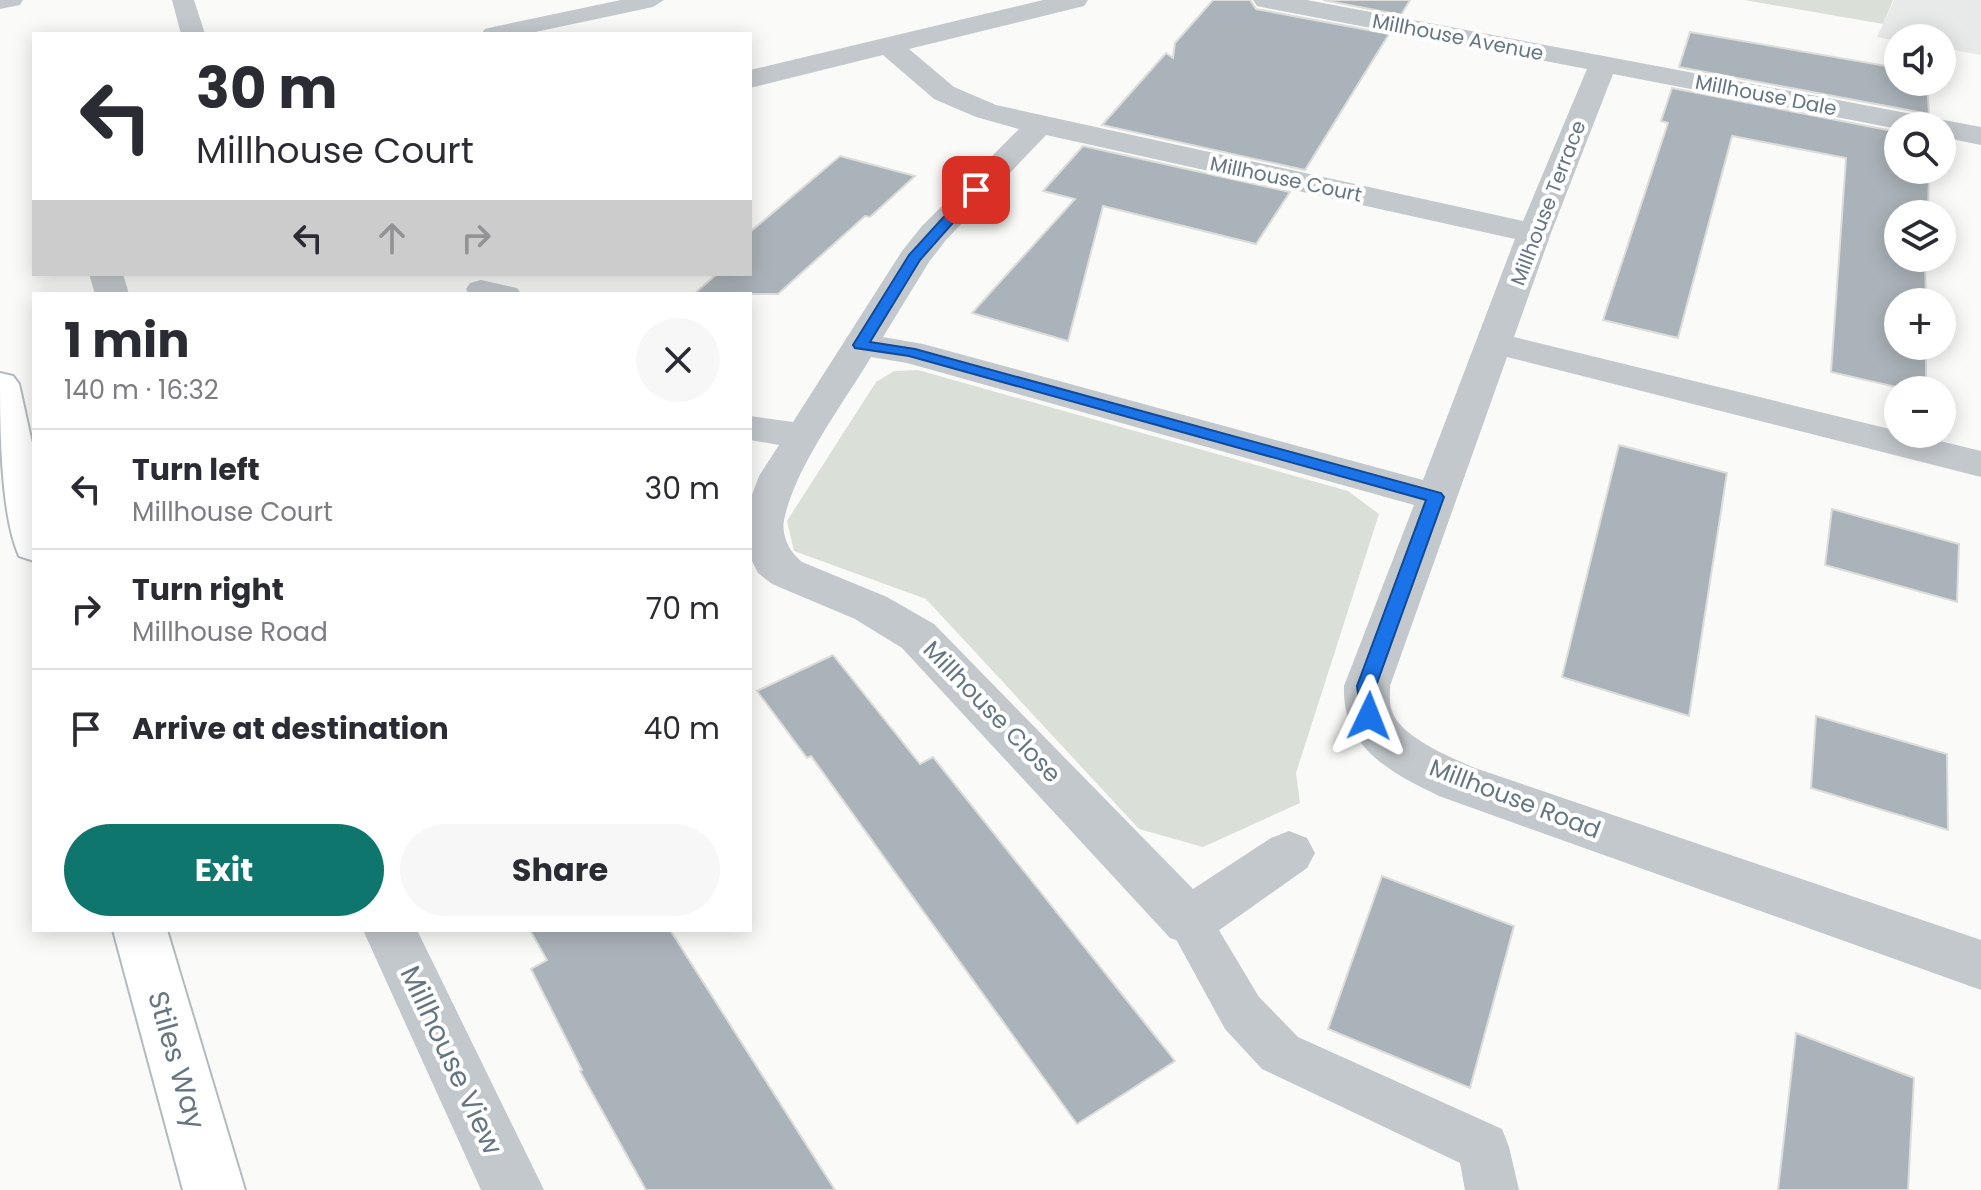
<!DOCTYPE html>
<html lang="en">
<head>
<meta charset="utf-8">
<style>
  body { margin:0; font-family:Poppins,sans-serif; background:#f7f7f7; color:#2b2b33; height:100vh; display:flex; flex-direction:column; font-size:30px; white-space:nowrap }
  * { box-sizing:border-box; margin:0 }
  p { font-size:26px; color:#7c7c81 }
  .icon { flex:none; width:44px; height:44px; fill:none; stroke:currentColor; stroke-width:2; stroke-linecap:round; stroke-linejoin:round }
  .map { position:relative; flex:1; overflow:hidden }
  .side { position:absolute; left:32px; top:292px; width:720px; height:640px; display:flex; flex-direction:column; background:#fff; border-radius:0px; box-shadow:0 4px 20px #0003 }
  .side>* { flex:none }
  .banner { position:absolute; left:32px; top:32px; width:720px; height:244px; border-radius:0px; box-shadow:0 4px 20px #0003; background:#fff; color:#2b2b33; overflow:hidden }
  .controls { position:absolute; left:1884px; top:24px; display:grid; gap:16px }
  .controls a { display:grid; place-items:center; width:72px; height:72px; border-radius:50%; background:#fff; box-shadow:0 4px 20px #0003; font-size:40px }
  .pin { position:absolute; display:grid; place-items:center; width:68px; height:68px; color:#fff; margin:-34px; border-radius:16px; box-shadow:0 4px 12px #0006 }
  .me { position:absolute; width:88px; margin:-44px; rotate:2deg; stroke-linejoin:round; filter:drop-shadow(0 0 6px #0008) }
  .turn { display:flex; align-items:center; gap:28px; height:168px; padding:0 32px; font-size:36px }
  .turn .icon { width:104px; height:104px; stroke-width:2.5 }
  .turn b { display:block; font-size:56px; line-height:68px }
  .lanes { display:flex; align-items:center; height:76px; padding:0 32px; background:#0003; justify-content:center; gap:40px; direction:ltr }
  .lanes .off { opacity:.35 }
  .round { display:grid; place-items:center; flex:none; width:84px; height:84px; border-radius:42px; background:#f7f7f7 }
  .head { display:flex; align-items:center; justify-content:space-between; height:136px; padding:0 32px }
  h1 { font-size:48px; font-weight:700; line-height:60px }
  .action { display:flex; gap:16px; margin-top:auto; padding:16px 32px }
  .action a { flex:1; height:92px; border-radius:48px; background:#0f766e; color:#fff; font-size:32px; font-weight:700; line-height:92px; text-align:center }
  .action a+a { background:#f7f7f7; color:#2b2b33 }
  ul { padding:0; list-style:none }
  li { display:flex; align-items:center; gap:24px; height:120px; padding:0 32px; border-top:2px solid #e1e1e2 }
  li div { flex:1 }
  li b { display:block; font-size:30px }
  li em { font-style:normal }
  .map>svg:first-child { display:block }
  .built { fill:#e8e9e9 }
  .green { fill:#dadfd7 }
  .building { fill:#aab3b9; stroke:#dcdcda; stroke-width:2 }
  .lines { fill:none; stroke-linecap:round; stroke-linejoin:round }
  .secondary-casing { stroke:#b3babf; stroke-width:4 }
  .lane { fill:#c3c8cc; fill-rule:evenodd }
  .street { fill:#c3c8cc; fill-rule:evenodd }
  .secondary { fill:#fff; fill-rule:evenodd }
  .route { fill:#1a73e8; stroke:#114b97; stroke-width:2 }
  .labels { text-anchor:middle; stroke-width:8; stroke-linejoin:round; paint-order:stroke }
  .far-street-label { font-size:20px; fill:#657683; stroke:#fff }
  .street-label { font-size:24px; fill:#657683; stroke:#fff }
  .near-street-label { font-size:28px; fill:#657683; stroke:#fff }
</style>
</head>
<body>
<div class="map">
<svg width="1981" height="1190" viewBox="0 0 1981 1190">
  <rect width="100%" height="100%" fill="#fafaf8"/>
  <polygon class="built" points="1894,0 1981,0 1981,55 1942,48 1942,38 1898,38 1898,41 1877,37"/>
  <g class="green">
    <polygon points="1744,0 1893,0 1883,24"/>
    <polygon points="918,370 1348,491 1379,514 1296,773 1300,803 1203,847 1139,829 926,599 794,551 787,521 876,382 894,371"/>
  </g>
  <g class="building">
    <polygon points="1213,0 1250,0 1256,9 1389,34 1305,170 1102,125 1166,53 1173,58 1175,43"/>
    <polygon points="1323,0 1410,0 1401,15"/>
    <polygon points="1690,32 1898,68 1898,82 1927,82 1929,114 1679,67"/>
    <polygon points="1672,88 1898,132 1898,170 1929,170 1928,214 1898,214 1898,258 1925,258 1926,302 1898,302 1898,346 1926,346 1926,390 1909,390 1831,372 1846,158 1732,136 1678,338 1603,320 1668,123 1661,121"/>
    <polygon points="1083,146 1290,192 1256,244 1103,206 1068,341 972,313 1075,199 1043,191"/>
    <polygon points="840,156 915,176 870,217 865,216 778,294 694,294 717,274 750,274 750,232"/>
    <polygon points="1619,445 1727,473 1689,716 1562,677"/>
    <polygon points="1832,509 1959,544 1957,602 1825,565"/>
    <polygon points="833,655 920,764 933,757 1175,1061 1077,1124 811,756 807,758 757,691"/>
    <polygon points="1816,716 1947,754 1948,830 1811,788"/>
    <polygon points="1382,876 1514,926 1470,1088 1328,1029"/>
    <polygon points="530,930 670,930 835,1190 646,1190 580,1071 582,1070 531,969 547,960"/>
    <polygon points="1796,1033 1914,1078 1908,1190 1778,1190"/>
  </g>
  <g class="lines">
    <defs>
      <g id="secondary">
        <path d="M0,373l13,3 6,8 15,68v109l-15,-5c-19,-43 -19,-133 -19,-183z"/>
        <polygon points="113,930 167,930 245,1190 183,1190"/>
      </g>
    </defs>
    <use href="#secondary" class="secondary-casing"/>
    <g class="lane">
      <polygon points="0,0 23,0 20,5 0,9"/>
      <polygon points="172,0 194,0 205,34 181,34"/>
      <polygon points="621,0 664,0 653,7 526,34 481,34 485,29 493,27"/>
      <polygon points="481,280 517,288 521,294 469,294 466,289 470,283"/>
      <polygon points="1189,901 1205,907 1259,997 1298,1037 1502,1129 1509,1147 1519,1190 1465,1190 1460,1163 1262,1069 1225,1029 1166,921 1173,907"/>
    </g>
    <g class="street">
      <path d="M1043,0h45l-4,6 -175,43 45,38 42,18 527,116 64,-152 -321,-61 -9,-2 -4,-6h54l674,127v18l-39,-8v-11h-44v3l-285,-55 -62,159 -37,104 384,94v3h13l70,17v26l-474,-120 -117,329c0,8 -1,18 2,25 8,26 60,47 83,57l506,172v50l-542,-194c-49,-24 -97,-48 -95,-110l70,-181 -507,-142 -36,-6c-28,47 -76,110 -87,163 -3,16 6,33 18,42l85,35 47,27 259,265 78,-51 18,-7 18,7 8,15 -8,15 -99,70 -19,6 -19,-6 -268,-290 -47,-29 -83,-35 -14,-11 -8,-16v-57l9,-24 20,-31 -29,-5v-24l43,6 109,-171 20,-25 97,-97 -43,-12 -42,-18 -51,-44 -133,33v-18zM1046,135l469,104 -92,241 -500,-136 -40,-7 46,-75 17,-22z"/>
      <polygon points="89,274 123,274 129,294 95,294"/>
      <polygon points="363,930 417,930 544,1190 481,1190"/>
    </g>
    <use href="#secondary" class="secondary"/>
  </g>
  <polygon class="route" points="971,187 982,190 920,260 870,342 915,349 1441,493 1444,497 1376,686 1379,716 1376,721 1362,721 1357,686 1426,500 909,356 855,348 853,345 909,255"/>
  <g class="labels">
    <g class="far-street-label">
      <text transform="translate(1458 37) rotate(11)" y="7">Millhouse Avenue</text>
      <text transform="translate(1766 95) rotate(11)" y="7">Millhouse Dale</text>
      <text transform="translate(1286 179) rotate(12)" y="7">Millhouse Court</text>
      <text transform="translate(1548 203) rotate(-69)" y="7">Millhouse Terrace</text>
    </g>
    <g class="street-label">
      <text transform="translate(992 712) rotate(46)" y="8">Millhouse Close</text>
      <text transform="translate(1515 799) rotate(21)" y="8">Millhouse Road</text>
    </g>
    <g class="near-street-label">
      <text transform="translate(177 1060) rotate(74)" y="10">Stiles Way</text>
      <text transform="translate(452 1060) rotate(65)" y="10">Millhouse View</text>
    </g>
  </g>
</svg>
<div class="controls">
<a><svg class="icon" aria-label="sound" viewBox="0 0 24 24"><path d="M4 9h4l5-4v14l-5-4H4zM17 9q2 3 0 6"/></svg></a>
<a><svg class="icon" aria-label="search" viewBox="0 0 24 24"><circle cx="10" cy="10" r="6"/><path d="M15 15l6 6"/></svg></a>
<a><svg class="icon" aria-label="layers" viewBox="0 0 24 24"><path d="M12 4l9 5-9 5-9-5zM3 14l9 5 9-5"/></svg></a>
<a>+</a>
<a>−</a>
</div>
<div class="pin" style="left:976px;top:190px;background:#d93025"><svg class="icon" aria-label="arrive" viewBox="0 0 24 24"><path d="M6 21V4h12l-3 4 3 4H6"/></svg></div>
<svg class="me" style="left:1369px;top:716px" viewBox="-20 -20 40 40"><path d="M0-17L14 15 0 8-14 15z" fill="#1a73e8" stroke="#fff" stroke-width="4"/></svg>
<div class="banner">
<div class="turn"><svg class="icon" aria-label="left" viewBox="0 0 24 24"><path d="M17 20v-9H6M10 6l-5 5 5 5"/></svg><div><b>30 m</b>Millhouse Court</div></div>
<div class="lanes"><svg class="icon" aria-label="left" viewBox="0 0 24 24"><path d="M17 20v-9H6M10 6l-5 5 5 5"/></svg><svg class="icon off" aria-label="ahead" viewBox="0 0 24 24"><path d="M12 20V5M6 11l6-6 6 6"/></svg><svg class="icon off" aria-label="right" viewBox="0 0 24 24"><path d="M7 20v-9h11M14 6l5 5-5 5"/></svg></div>
</div>
<section class="side">
<div class="head"><div><h1>1 min</h1><p>140 m · 16:32</p></div><a class="round"><svg class="icon" aria-label="close" viewBox="0 0 24 24"><path d="M6 6l12 12M18 6L6 18"/></svg></a></div>
<ul>
<li><svg class="icon" aria-label="left" viewBox="0 0 24 24"><path d="M17 20v-9H6M10 6l-5 5 5 5"/></svg><div><b>Turn left</b><p>Millhouse Court</p></div><em>30 m</em></li>
<li><svg class="icon" aria-label="right" viewBox="0 0 24 24"><path d="M7 20v-9h11M14 6l5 5-5 5"/></svg><div><b>Turn right</b><p>Millhouse Road</p></div><em>70 m</em></li>
<li><svg class="icon" aria-label="arrive" viewBox="0 0 24 24"><path d="M6 21V4h12l-3 4 3 4H6"/></svg><div><b>Arrive at destination</b></div><em>40 m</em></li>
</ul>
<div class="action"><a>Exit</a><a>Share</a></div>
</section>
</div>
</body>
</html>
